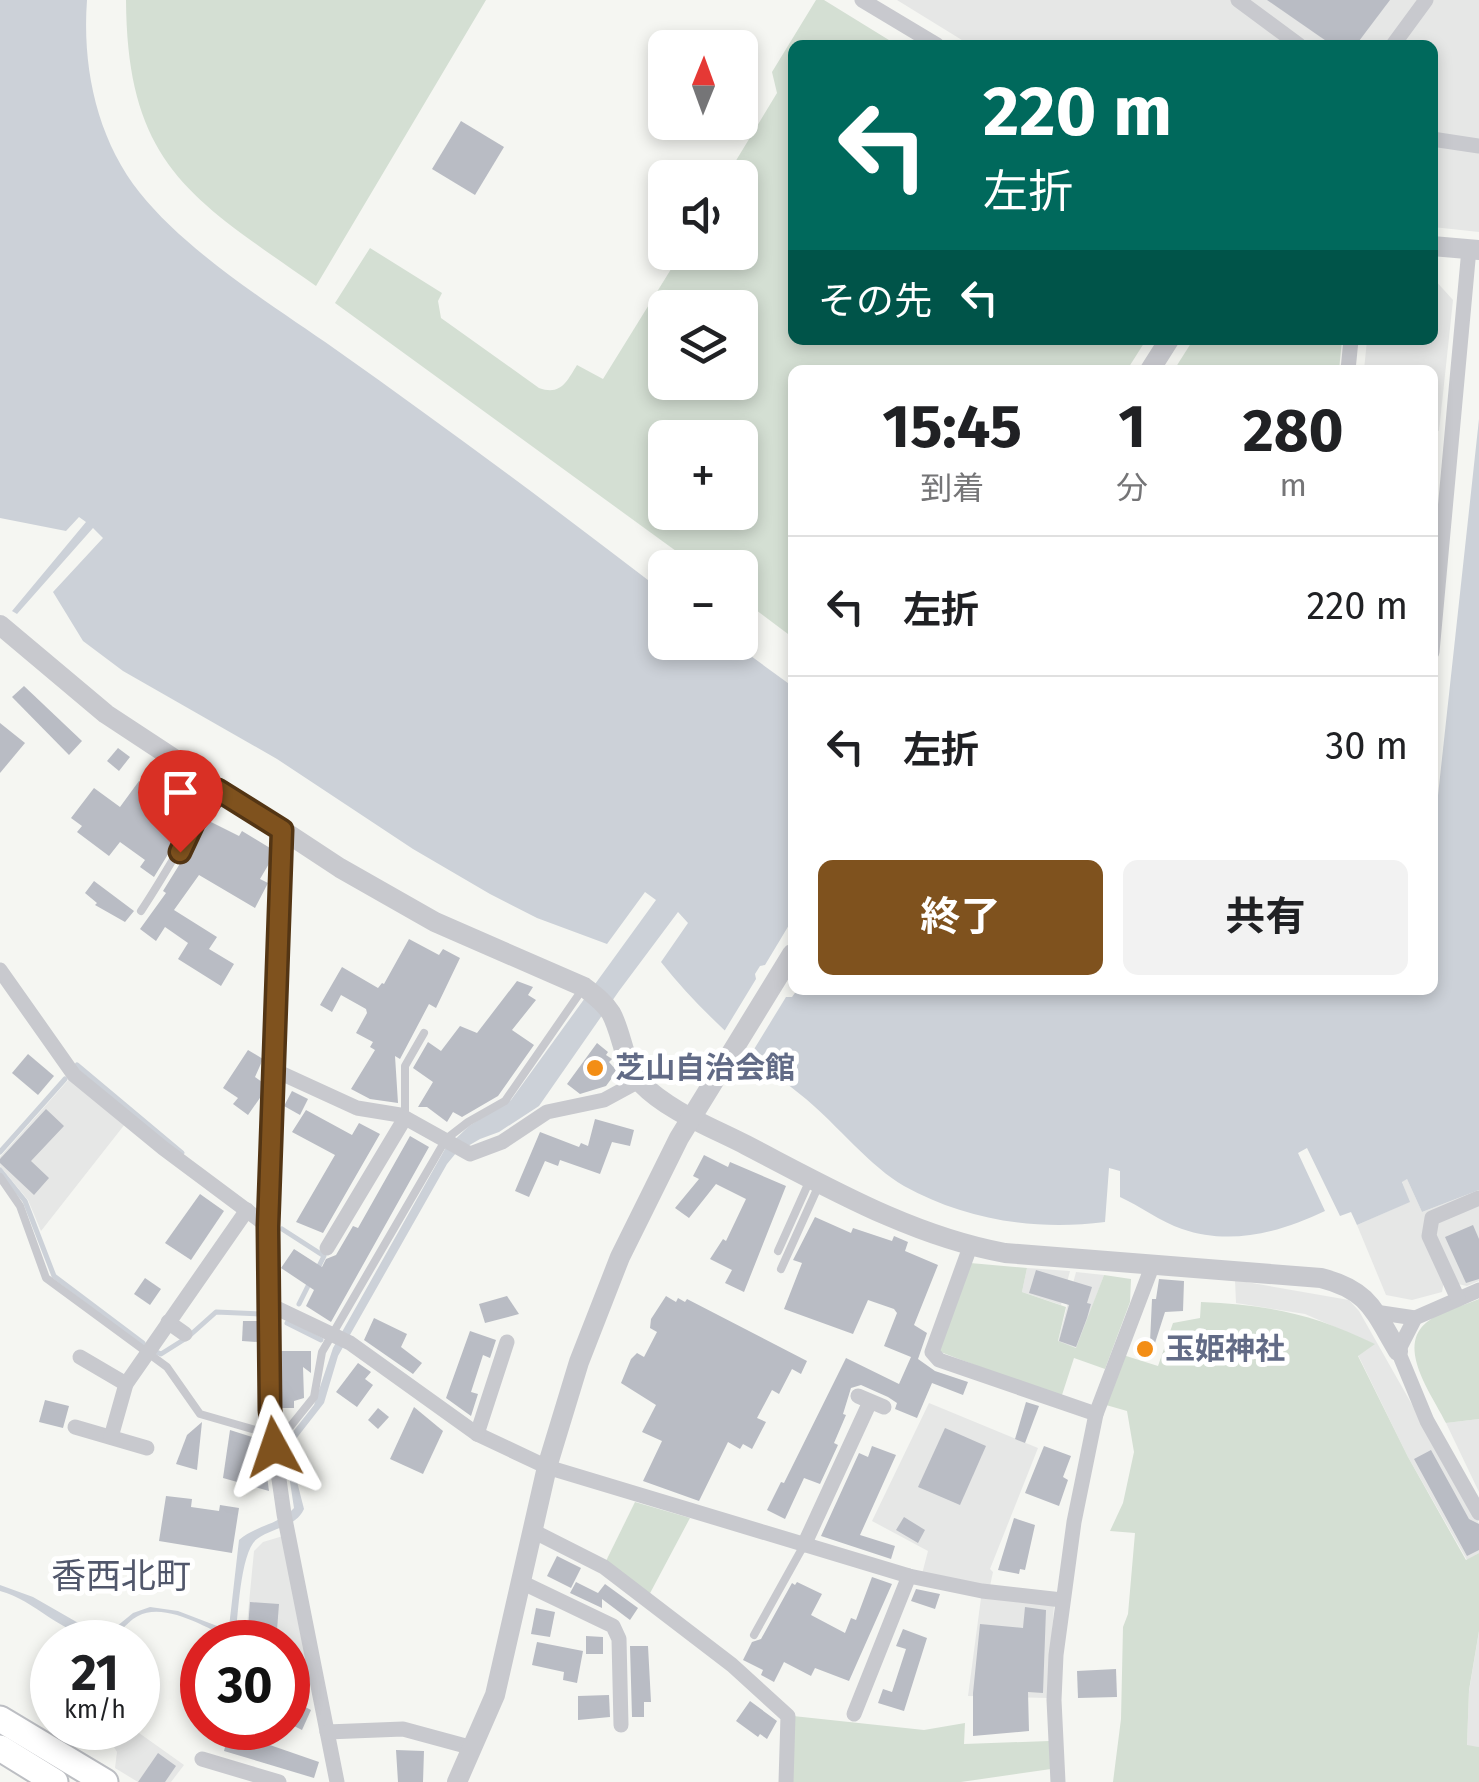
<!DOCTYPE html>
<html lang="ja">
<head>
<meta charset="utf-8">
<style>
  body { margin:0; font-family:"Fira Sans","Noto Sans JP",sans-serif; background:#f2f2f2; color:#202124; height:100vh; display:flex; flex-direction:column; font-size:38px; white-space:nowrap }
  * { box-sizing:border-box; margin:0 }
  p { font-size:32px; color:#757577 }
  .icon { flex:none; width:55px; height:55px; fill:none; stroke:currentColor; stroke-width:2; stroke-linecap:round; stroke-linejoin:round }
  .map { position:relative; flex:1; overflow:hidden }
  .panel { position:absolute; left:788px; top:365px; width:650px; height:630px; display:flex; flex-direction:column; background:#fff; border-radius:15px; box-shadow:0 5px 15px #0003 }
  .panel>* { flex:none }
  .top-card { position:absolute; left:788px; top:40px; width:650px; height:305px; border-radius:15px; box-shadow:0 5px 15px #0003; background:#00695c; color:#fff; overflow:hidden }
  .needle { width:65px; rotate:1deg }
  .tools { position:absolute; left:648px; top:30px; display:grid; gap:20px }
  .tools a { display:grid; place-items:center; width:110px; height:110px; border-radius:15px; background:#fff; box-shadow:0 5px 15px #0003; font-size:50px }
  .speed { position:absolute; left:30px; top:1620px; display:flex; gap:20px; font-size:50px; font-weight:700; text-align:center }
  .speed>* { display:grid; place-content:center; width:130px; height:130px; border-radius:50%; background:#fff; box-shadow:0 5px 15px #0003; line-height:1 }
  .speed small { font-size:25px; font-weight:400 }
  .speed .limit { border:15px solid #d22; background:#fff; color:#111 }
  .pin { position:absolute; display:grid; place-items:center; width:85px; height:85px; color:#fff; margin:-102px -42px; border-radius:50% 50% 50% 0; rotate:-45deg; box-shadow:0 0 10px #0007 }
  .pin .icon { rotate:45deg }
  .me { position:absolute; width:110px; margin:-55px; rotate:355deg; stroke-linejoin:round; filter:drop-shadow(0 0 8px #0008) }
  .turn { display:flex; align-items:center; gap:35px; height:210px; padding:0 30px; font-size:45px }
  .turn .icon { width:130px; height:130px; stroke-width:2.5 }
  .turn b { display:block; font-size:70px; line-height:85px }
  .then { display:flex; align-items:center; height:95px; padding:0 30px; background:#0003; gap:20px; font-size:38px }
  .eta { display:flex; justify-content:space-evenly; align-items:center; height:170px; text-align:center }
  .eta b { font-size:60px; font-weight:700; line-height:70px }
  .button { display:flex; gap:20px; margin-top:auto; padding:20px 30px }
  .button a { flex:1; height:115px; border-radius:15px; background:#7f521e; color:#fff; font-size:40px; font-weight:700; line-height:115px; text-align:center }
  .button a+a { background:#f2f2f2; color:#202124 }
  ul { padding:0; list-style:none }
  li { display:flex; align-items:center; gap:30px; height:140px; padding:0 30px; border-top:2px solid #e0e0e0 }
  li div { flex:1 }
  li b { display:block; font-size:38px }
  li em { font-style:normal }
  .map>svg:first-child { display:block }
  .built { fill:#e6e7e6 }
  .green { fill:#d4dfd3; fill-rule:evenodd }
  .water { fill:#ccd1d8 }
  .pier { fill:#f5f6f2 }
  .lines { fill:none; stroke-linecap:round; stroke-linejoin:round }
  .stream { stroke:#ccd1d8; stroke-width:5 }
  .building { fill:#b9bcc4 }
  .primary-casing { stroke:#bcbec3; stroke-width:29 }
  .service { stroke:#c8c9ce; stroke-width:8 }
  .minor { stroke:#c8c9ce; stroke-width:15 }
  .tertiary { stroke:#c8c9ce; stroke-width:20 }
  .primary { stroke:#fff; stroke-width:25 }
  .route-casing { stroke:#533514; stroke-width:25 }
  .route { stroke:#7f521e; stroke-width:18 }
  .poi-dot { fill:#f38e16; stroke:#fff; stroke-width:4 }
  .labels { text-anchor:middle; stroke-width:10; stroke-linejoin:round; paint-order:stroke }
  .poi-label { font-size:30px; font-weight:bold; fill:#626b86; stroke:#fff; text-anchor:start }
  .quarter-label { font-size:35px; fill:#51576b; stroke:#fff }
</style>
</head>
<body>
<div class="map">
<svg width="1479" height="1782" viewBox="0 0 1479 1782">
  <rect width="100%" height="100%" fill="#f5f6f2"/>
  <g class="built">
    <polygon points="897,0 1479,0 1479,232 1433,227 1432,45 970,45"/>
    <polygon points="1433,278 1453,300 1439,431 1433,430 1432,370 1364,370 1367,340 1432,340"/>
    <polygon points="71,1077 125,1124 41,1231 28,1200 0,1166 0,1157"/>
    <polygon points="1407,1179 1422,1212 1479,1190 1479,1281 1467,1286 1444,1281 1442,1292 1412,1300 1386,1295 1357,1225 1409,1202 1402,1181"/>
    <polygon points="1027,1268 1070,1271 1061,1305 1022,1292"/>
    <polygon points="1076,1272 1104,1275 1077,1348 1058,1342"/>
    <polygon points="1235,1280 1349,1300 1359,1311 1479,1523 1479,1553 1467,1560 1408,1457 1358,1355 1374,1344 1305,1314 1236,1303"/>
    <polygon points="929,1403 1038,1448 990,1569 993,1572 990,1586 922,1574 928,1551 872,1521"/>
    <polygon points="1479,1419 1479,1492 1446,1423"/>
    <polygon points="283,1536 310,1663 292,1687 288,1683 288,1642 248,1642 246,1634 254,1551 263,1542"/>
    <polygon points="981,1598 1054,1605 1048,1698 968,1696"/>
    <polygon points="1479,1631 1479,1747 1467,1746 1469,1691"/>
    <polygon points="109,1728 132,1728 184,1765 171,1782 138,1782 115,1768 117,1752 108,1737"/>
  </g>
  <g class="green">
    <path d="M126,0h360l-170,286c-124,-87 -189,-120 -190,-286z"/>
    <path d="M816,0h8l73,45h-105v295h354l-19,30h-335v267l-52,-39v-30l-42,-1 -363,-264 35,-55 72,45 -4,8 3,17 98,70c22,8 28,-7 38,-23l26,14 78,-126 59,-1v-74l-14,-1 51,-84 -5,-21zM665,308h75v74h-75zM665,438h75v74h-75z"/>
    <polygon points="1193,340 1342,340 1339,370 1174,370"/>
    <polygon points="970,1263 1027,1268 1022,1292 1066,1307 1058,1341 1076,1348 1104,1275 1131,1279 1130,1302 1105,1369 1074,1358 1061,1398 938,1351"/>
    <path d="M1479,1299v120l-33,4c-13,-27 -51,-76 -19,-101 13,-11 36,-16 52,-23z"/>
    <path d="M1201,1302c69,3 112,12 174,42l-17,12 50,101 58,103 13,-7v78l-10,59 -2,55 12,2v35h-366l8,-63 2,-92 5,-13 7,-81 -25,-2 13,-28 11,-51 -7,-41 -21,-6 17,-50 35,11 15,-43 27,-5z"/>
    <polygon points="635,1502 690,1518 648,1597 606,1561"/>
    <polygon points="793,1716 924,1730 965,1723 964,1744 1049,1741 1051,1769 961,1782 793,1782"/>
  </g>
  <path class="water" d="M0,0h87c-5,68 10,139 53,193 48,60 132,112 195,156 112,79 222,161 330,244v49l68,1 59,43v304h640l1,-149 46,-422v771l-57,22 -15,-33 -5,3 8,20 -53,23 -6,-13 -11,4 -33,-68 -9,5 27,58c-44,21 -94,35 -143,18 -21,-7 -42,-23 -62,-32v-26l-11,-3 -4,54c-69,9 -140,-2 -201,-36 -32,-18 -68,-62 -98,-87 -53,-42 -103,-84 -145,-137l27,-39 -10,-11 -59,79 -80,115 -40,26 -19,7 -24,14 -9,11 -109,192 -14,47 -32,41 -1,14 13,51c-9,19 -31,18 -47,30 -17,12 -19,80 -22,102 -25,-11 -69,-40 -97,-25 -15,8 -19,24 -39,22 -36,-2 -64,-38 -99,-47v-6l33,12 61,35 17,-1 22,-18 17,-6 28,4 47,18 4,-2 10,-87c17,-15 40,-15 55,-32l-10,-65 30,-38 19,-57 112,-199 24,-23 42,-26 145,-200 -11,-8 -38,52 -70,-26 -47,-24 -77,-45 -136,-90 -154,-88 -40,-30 -30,-49 50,-54 -10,-10 -76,86 -5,-3 74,-89 -7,-5 -13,14 -66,-13z"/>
  <polygon class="pier" points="792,920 792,990 797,990 792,997 786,997 748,1059 722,1035 756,979 755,974 760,966 765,965"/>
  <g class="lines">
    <g class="stream">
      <polyline points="77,1065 182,1153"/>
      <polyline points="0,1152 65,1079"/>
      <polyline points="0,1170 25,1201 54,1276 143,1343"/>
      <polyline points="282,1229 324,1256 317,1270"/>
      <polyline points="299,1304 311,1280"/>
      <polyline points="287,1323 321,1340"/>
      <polyline points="154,1351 161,1354 188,1337 216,1312 261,1314"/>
    </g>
  </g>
  <g class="building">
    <polygon points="1267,0 1390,0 1356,45 1332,45"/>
    <polygon points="461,121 504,147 475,195 432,169"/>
    <polygon points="24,686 82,741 69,755 12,697"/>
    <polygon points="0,723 25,743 0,773"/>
    <polygon points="118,748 130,757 119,771 107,761"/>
    <polygon points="171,779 188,791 184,798 197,807 154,877 140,867 145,860 120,842 109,856 77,832 82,826 71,818 94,788 120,807 139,781 159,796"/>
    <polygon points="207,820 239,836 242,831 270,848 270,862 260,879 268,883 255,908 199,875 174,910 217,937 209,949 234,964 221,986 178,959 188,943 165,927 156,941 140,929 166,893 163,891"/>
    <polygon points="94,881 134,911 125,922 95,905 97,903 85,893"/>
    <polygon points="409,939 439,955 443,949 460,958 436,1008 429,1004 400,1059 395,1056 398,1103 370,1099 351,1089 375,1050 370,1047 373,1042 356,1033 367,1013 366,1009 341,995 332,1012 320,1005 342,967 378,988 382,983 384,984"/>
    <polygon points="517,981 533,987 528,995 536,1000 512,1030 534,1045 498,1096 462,1117 453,1112 447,1122 427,1107 418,1107 433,1082 413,1068 428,1042 441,1051 460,1026 477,1033"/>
    <polygon points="597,1043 608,1052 606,1055 612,1059 609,1062 617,1071 606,1086 580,1094 567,1084"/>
    <polygon points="248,1050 263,1059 255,1077 262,1082 262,1095 248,1115 233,1104 238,1098 223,1088"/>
    <polygon points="28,1054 54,1076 38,1095 12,1073"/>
    <polygon points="292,1091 308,1099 300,1115 284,1106"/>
    <polygon points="46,1109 64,1126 31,1161 49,1178 34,1195 0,1163 0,1159"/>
    <polygon points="306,1110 352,1135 359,1123 380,1134 323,1233 296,1222 335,1155 292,1132"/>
    <polygon points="595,1119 634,1130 630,1146 612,1142 600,1174 560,1160 558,1166 545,1161 529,1197 515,1191 540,1132 579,1147 581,1143 588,1146"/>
    <polygon points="410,1136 429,1147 331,1322 306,1306 314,1290 281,1268 294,1249 322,1267 326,1259 336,1255 353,1226 358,1228"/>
    <polygon points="704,1155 728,1167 730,1162 786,1186 744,1292 725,1283 732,1270 710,1259 723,1239 726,1241 746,1199 716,1184 689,1218 675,1208 699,1179 693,1176"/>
    <polygon points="200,1194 224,1211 191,1260 165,1243"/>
    <polygon points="815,1217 851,1233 853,1228 892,1241 894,1236 908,1242 905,1251 938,1265 914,1325 927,1333 918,1359 935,1371 968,1382 963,1395 932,1383 917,1418 895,1409 897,1403 888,1397 861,1385 851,1388 843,1414 846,1415 834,1443 838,1445 820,1484 804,1478 785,1519 767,1510 781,1482 784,1483 846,1358 899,1384 911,1357 884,1346 897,1313 894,1309 868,1300 853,1334 784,1309 802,1263 793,1260"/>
    <polygon points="1473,1225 1479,1239 1479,1279 1466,1283 1445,1237"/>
    <polygon points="1036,1270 1092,1287 1087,1303 1091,1304 1087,1318 1076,1347 1059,1341 1069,1305 1029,1293"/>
    <polygon points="145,1278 161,1289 150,1305 134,1294"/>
    <polygon points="1159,1279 1184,1281 1183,1311 1165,1312 1155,1343 1150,1342 1152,1299 1156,1299"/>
    <polygon points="507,1296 519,1314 485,1323 479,1304"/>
    <polygon points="666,1296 676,1302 678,1298 685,1302 687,1299 807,1361 801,1374 792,1369 779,1394 772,1390 757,1418 766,1422 752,1449 743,1444 740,1449 728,1442 699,1501 643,1481 662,1441 642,1432 656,1405 621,1383 631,1359 637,1353 644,1357 657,1332 650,1328 651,1319"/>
    <polygon points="374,1318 407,1334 401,1347 422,1363 413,1374 364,1340"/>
    <polygon points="243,1321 258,1321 258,1342 242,1341"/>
    <polygon points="470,1331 496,1340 490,1358 483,1355 471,1392 478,1394 471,1416 446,1398"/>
    <polygon points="280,1351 311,1351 311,1373 303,1367 304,1398 294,1401 294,1408 280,1408"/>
    <polygon points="358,1363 371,1372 365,1379 373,1385 357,1407 336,1392"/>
    <polygon points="45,1400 69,1406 63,1428 39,1422"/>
    <polygon points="1026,1402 1039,1406 1025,1443 1015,1439"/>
    <polygon points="414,1407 443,1431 423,1474 390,1459"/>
    <polygon points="378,1408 389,1417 378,1429 368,1420"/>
    <polygon points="202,1422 197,1470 176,1464 187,1435"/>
    <polygon points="945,1428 986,1446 960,1505 918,1487"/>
    <polygon points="230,1430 262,1440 269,1491 223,1478"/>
    <polygon points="872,1446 896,1455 860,1535 895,1546 891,1559 821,1536 859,1453 868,1457"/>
    <polygon points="1044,1446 1071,1456 1063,1477 1068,1480 1059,1506 1025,1493"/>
    <polygon points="1431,1450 1469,1519 1479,1524 1479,1550 1467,1556 1414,1459"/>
    <polygon points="166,1496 192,1499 191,1507 219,1511 220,1505 239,1508 232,1553 159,1541"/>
    <polygon points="904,1517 925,1530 918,1543 896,1530"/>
    <polygon points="1014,1518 1035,1525 1025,1570 1020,1569 1019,1574 998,1570"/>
    <polygon points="557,1556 581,1568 571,1588 547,1576"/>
    <polygon points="872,1577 892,1584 849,1681 815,1668 811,1676 784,1662 774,1682 761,1675 763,1670 743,1660 752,1642 761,1639 792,1583 795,1585 797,1582 822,1594 811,1615 845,1633 851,1618 856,1620"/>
    <polygon points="576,1582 598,1593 605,1584 638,1608 630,1620 602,1599 602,1608 570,1593"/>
    <polygon points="916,1589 940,1594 935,1609 911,1601"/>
    <polygon points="250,1602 279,1604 277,1630 248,1628"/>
    <polygon points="1025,1607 1046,1610 1043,1693 1028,1692 1029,1731 973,1736 973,1693 980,1624 1023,1628"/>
    <polygon points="536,1608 555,1612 550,1637 531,1634"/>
    <polygon points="903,1629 927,1638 904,1711 878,1703 883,1689 892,1692 906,1649 896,1646"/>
    <polygon points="586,1636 603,1637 603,1654 586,1654"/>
    <polygon points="537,1642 583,1651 577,1683 563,1680 564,1672 532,1665"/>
    <polygon points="630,1646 648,1646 651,1702 644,1702 644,1717 632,1717"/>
    <polygon points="1116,1669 1117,1697 1078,1698 1077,1671"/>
    <polygon points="609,1695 610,1717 578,1720 578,1696"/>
    <polygon points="294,1701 311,1710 302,1730 288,1723 288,1713"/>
    <polygon points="750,1701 777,1721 767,1739 760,1734 758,1737 736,1721"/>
    <polygon points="229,1731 319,1762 314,1778 224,1751"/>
    <polygon points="396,1750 424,1751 423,1782 398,1782"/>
    <polygon points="158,1753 176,1766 165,1782 138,1782"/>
  </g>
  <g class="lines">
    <defs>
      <g id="primary">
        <polyline points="0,1719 105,1782"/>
        <polyline points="0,1748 55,1782"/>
      </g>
    </defs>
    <use href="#primary" class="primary-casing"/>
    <g class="service">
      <path d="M141,911c27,-40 48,-83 78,-121"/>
      <polyline points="405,1118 405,1066 424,1033"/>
      <polyline points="0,1177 20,1206 46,1278 167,1367 200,1414 273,1435"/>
      <polyline points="778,1251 809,1182"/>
      <polyline points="781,1269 818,1187"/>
      <polyline points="277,1443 314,1397 322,1352 446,1139 468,1122 505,1101 584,987"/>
      <polyline points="754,1635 804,1545"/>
    </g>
    <g class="minor">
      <polyline points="862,0 937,45"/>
      <polyline points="1238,0 1299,45"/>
      <polyline points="1393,45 1426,0"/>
      <polyline points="1432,139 1479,146"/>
      <polyline points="1348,370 1351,340"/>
      <polyline points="1432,652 1469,249"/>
      <polyline points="282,830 269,1227 269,1410 284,1514 337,1782"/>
      <polyline points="0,970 74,1075 163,1148 269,1227"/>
      <polyline points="274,1070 357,1108 400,1115 470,1154 502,1142 547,1112 604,1100 639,1081"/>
      <polyline points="970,1247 932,1352 939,1360 1096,1414"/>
      <polyline points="327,1248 405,1118"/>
      <polyline points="1479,1290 1415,1318 1398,1351 1427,1421 1479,1513"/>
      <polyline points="1458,1299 1429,1236 1432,1218 1479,1198"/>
      <polyline points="268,1304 350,1343 477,1434 547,1467 909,1576 982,1591 1062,1600"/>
      <polyline points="1375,1312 1415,1318"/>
      <polyline points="168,1322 185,1334"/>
      <polyline points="80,1357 126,1384"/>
      <polyline points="858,1396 884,1407"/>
      <polyline points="75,1427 147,1448"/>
      <polyline points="477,1434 507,1342"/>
      <polyline points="111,1437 126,1384 247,1210"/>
      <polyline points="531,1530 604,1567 732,1665 788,1716 786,1782"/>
      <polyline points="804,1545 870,1402"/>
      <polyline points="519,1581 613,1626 619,1639 621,1725"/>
      <polyline points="854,1714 909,1576"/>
      <polyline points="327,1732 403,1729 473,1748"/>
      <polyline points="202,1759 279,1782"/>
      <polyline points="1058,1782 1054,1700 1056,1655 1074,1522 1096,1414 1153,1264"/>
    </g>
    <g class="tertiary">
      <polyline points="1432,246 1479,250"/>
      <polyline points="1150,370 1169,340"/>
      <path d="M0,625l106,89 234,154 95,54 149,65c10,8 20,15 27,26 12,22 12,51 30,70 27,28 70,44 105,62 83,43 166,91 259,108l316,25c48,12 53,33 77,73"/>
      <polyline points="457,1782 495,1695 547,1467 579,1362 620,1257 679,1138 792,954"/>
    </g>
    <use href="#primary" class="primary"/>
  </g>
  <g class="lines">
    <defs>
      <polyline id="route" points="180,852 194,822 218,790 282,830 268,1227 270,1410 274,1447"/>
    </defs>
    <use href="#route" class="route-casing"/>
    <use href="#route" class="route"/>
  </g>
  <g class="poi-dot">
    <circle cx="595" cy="1068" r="10"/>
    <circle cx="1145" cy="1349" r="10"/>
  </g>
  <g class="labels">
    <g class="poi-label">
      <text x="615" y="1078">芝山自治会館</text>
      <text x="1165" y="1359">玉姫神社</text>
    </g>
    <g class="quarter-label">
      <text x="121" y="1588">香西北町</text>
    </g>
  </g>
</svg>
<div class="tools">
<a><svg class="needle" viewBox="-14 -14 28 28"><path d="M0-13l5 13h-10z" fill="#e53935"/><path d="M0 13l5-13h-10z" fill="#757577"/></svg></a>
<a><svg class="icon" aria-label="sound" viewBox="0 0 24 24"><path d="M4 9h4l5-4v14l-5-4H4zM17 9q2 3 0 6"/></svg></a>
<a><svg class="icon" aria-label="layers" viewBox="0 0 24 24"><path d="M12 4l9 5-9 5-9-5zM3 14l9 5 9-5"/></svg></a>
<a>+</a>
<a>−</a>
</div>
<div class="speed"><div>21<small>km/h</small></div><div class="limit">30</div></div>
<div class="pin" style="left:180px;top:852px;background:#d93025"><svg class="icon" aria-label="arrive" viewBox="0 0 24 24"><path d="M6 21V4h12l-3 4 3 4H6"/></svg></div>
<svg class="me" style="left:274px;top:1447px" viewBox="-20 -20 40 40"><path d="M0-17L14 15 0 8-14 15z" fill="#7f521e" stroke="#fff" stroke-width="4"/></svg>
<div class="top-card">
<div class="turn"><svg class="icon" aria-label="left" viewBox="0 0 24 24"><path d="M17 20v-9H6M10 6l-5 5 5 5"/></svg><div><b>220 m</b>左折</div></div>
<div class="then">その先<svg class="icon" aria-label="left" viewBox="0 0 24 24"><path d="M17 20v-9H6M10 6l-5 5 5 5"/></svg></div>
</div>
<section class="panel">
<div class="eta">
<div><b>15:45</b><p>到着</p></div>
<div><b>1</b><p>分</p></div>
<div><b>280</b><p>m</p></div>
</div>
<ul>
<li><svg class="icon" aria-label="left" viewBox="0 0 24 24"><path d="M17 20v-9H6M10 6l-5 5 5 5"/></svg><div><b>左折</b></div><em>220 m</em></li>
<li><svg class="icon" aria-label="left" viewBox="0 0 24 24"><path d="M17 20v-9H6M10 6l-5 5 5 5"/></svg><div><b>左折</b></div><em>30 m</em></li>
</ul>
<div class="button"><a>終了</a><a>共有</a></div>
</section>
</div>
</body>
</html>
